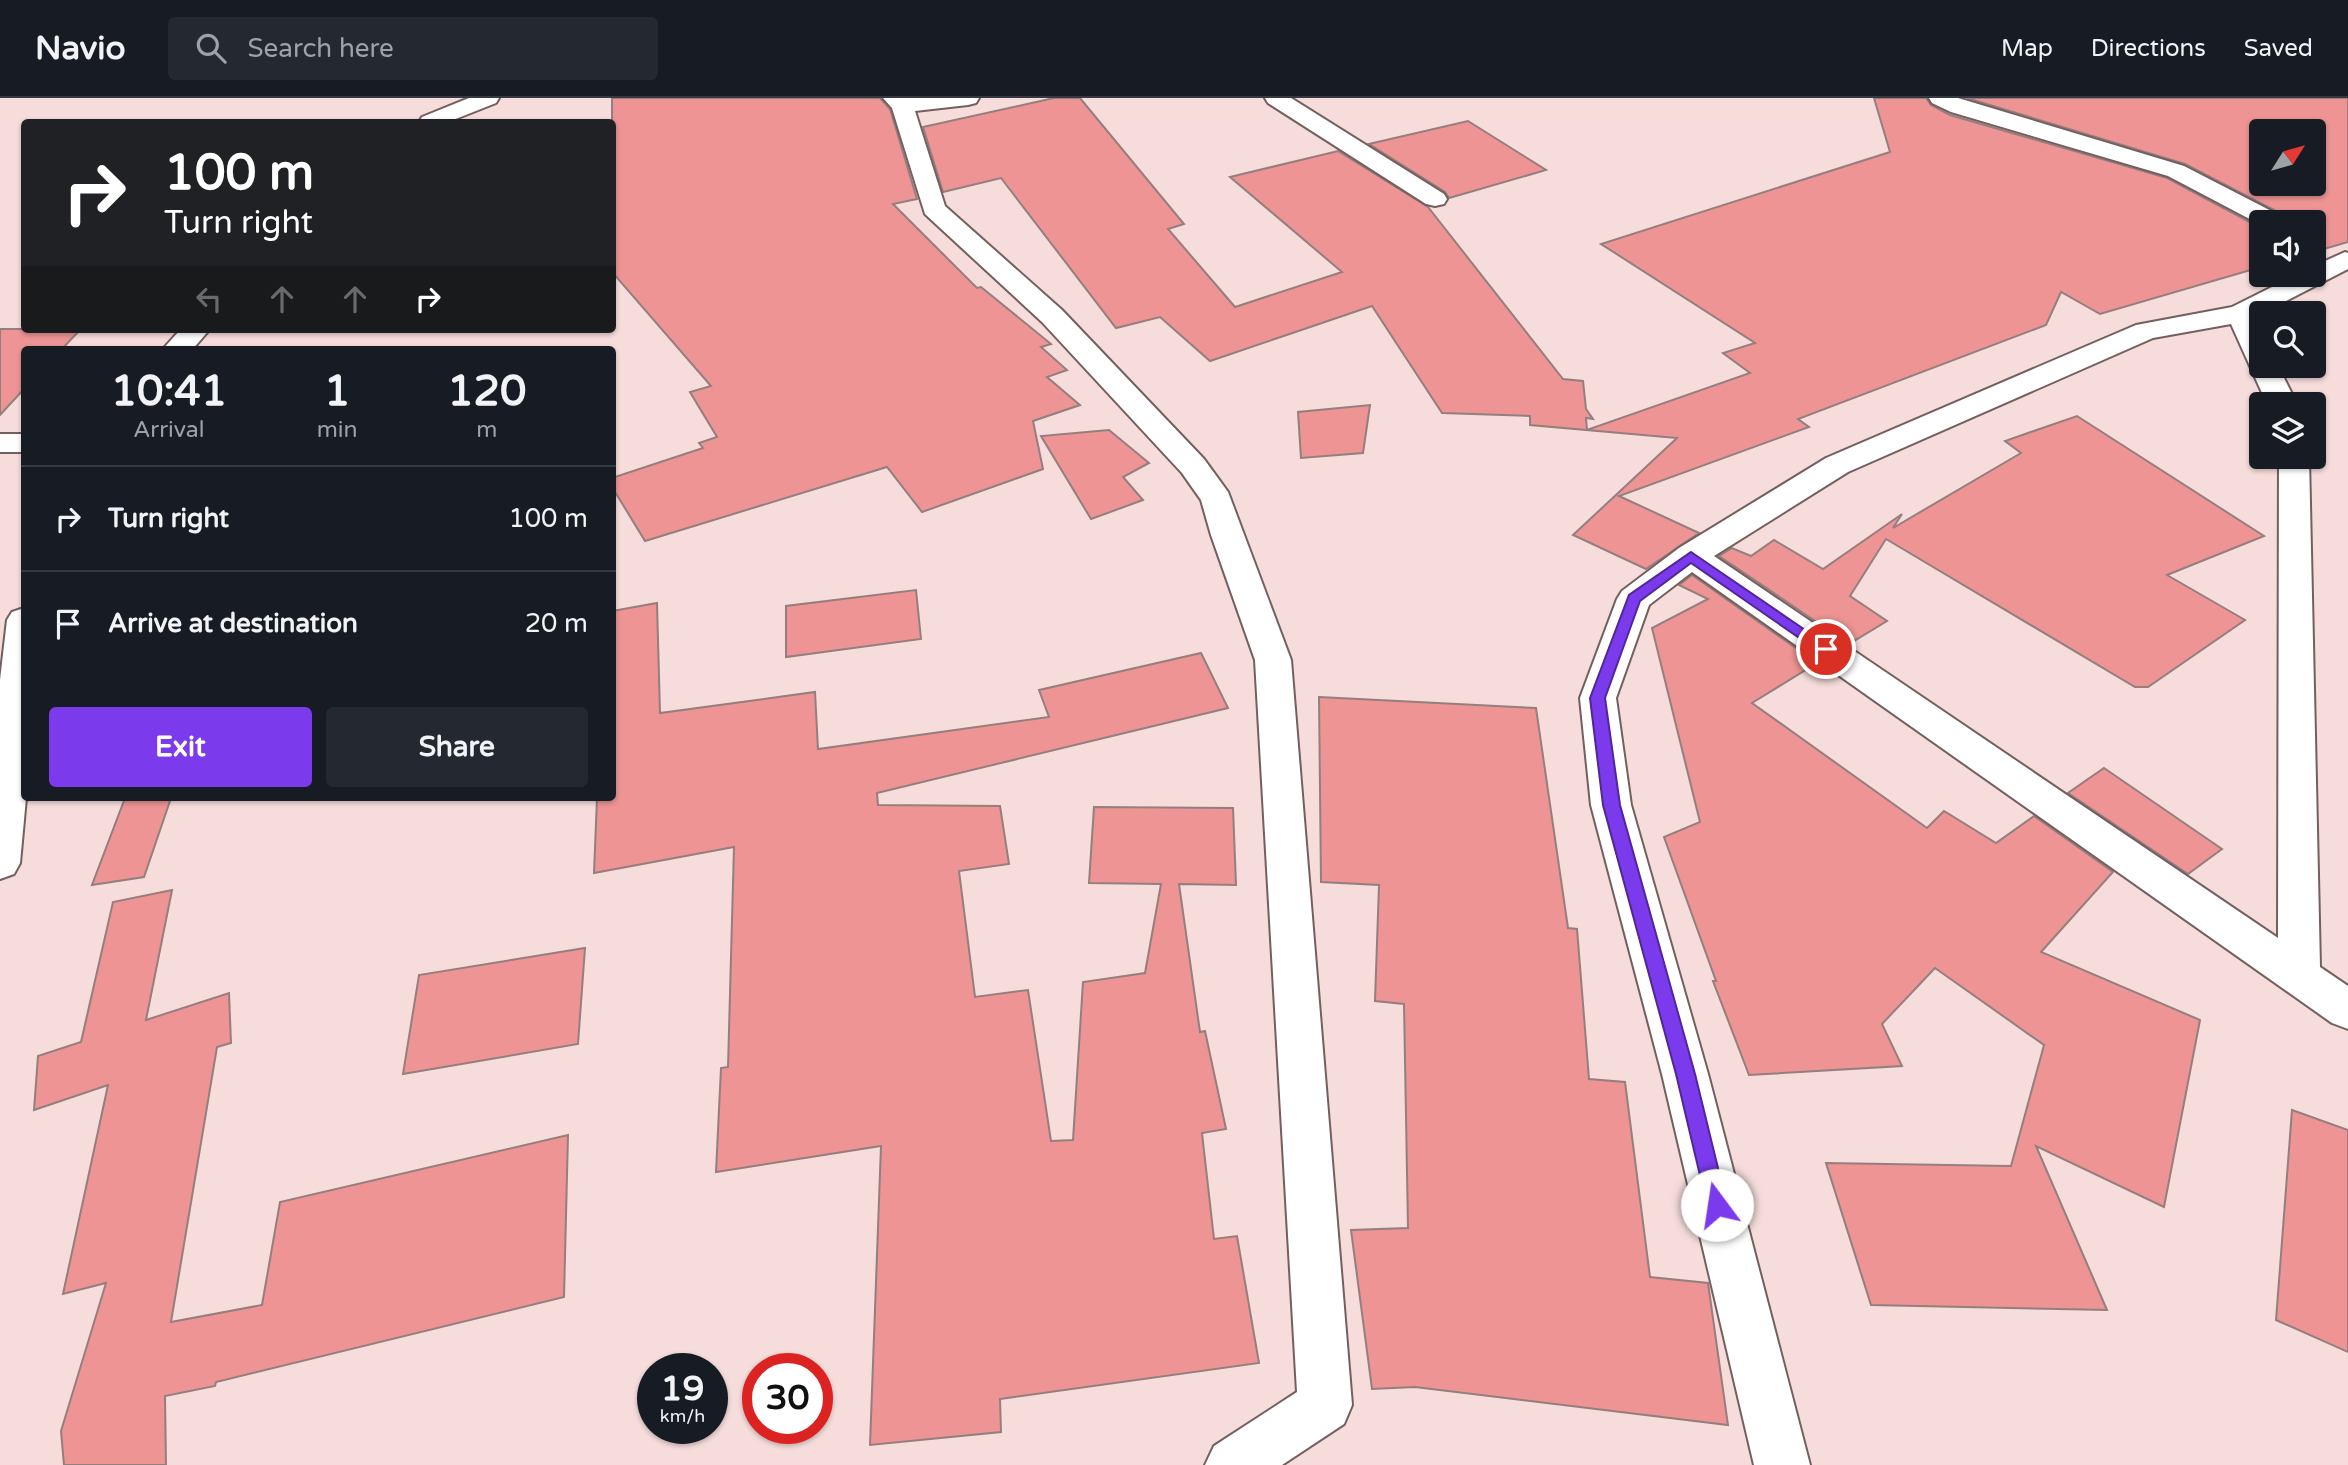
<!DOCTYPE html>
<html lang="en">
<head>
<meta charset="utf-8">
<style>
  body { margin:0; font-family:"Varela Round",sans-serif; background:#242831; color:#f1f3f6; height:100vh; display:flex; flex-direction:column; font-size:26px; white-space:nowrap }
  * { box-sizing:border-box; margin:0 }
  p { font-size:23px; color:#9ea1a6 }
  .icon { flex:none; width:38px; height:38px; fill:none; stroke:currentColor; stroke-width:2; stroke-linecap:round; stroke-linejoin:round }
  .map { position:relative; flex:1; overflow:hidden }
  .sheet { position:absolute; left:21px; top:248px; width:595px; height:455px; display:flex; flex-direction:column; background:#171b24; border-radius:7px; box-shadow:0 2px 5px #0004 }
  .sheet>* { flex:none }
  .hud { position:absolute; left:21px; top:21px; width:595px; height:214px; border-radius:7px; box-shadow:0 2px 5px #0004; background:#202124; color:#fff; overflow:hidden }
  .needle { width:46px; rotate:53deg }
  .controls { position:absolute; left:2249px; top:21px; display:grid; gap:14px }
  .controls a { display:grid; place-items:center; width:77px; height:77px; border-radius:7px; background:#171b24; box-shadow:0 2px 5px #0004; font-size:35px }
  .speed { position:absolute; left:637px; top:1255px; display:flex; gap:14px; font-size:35px; font-weight:700; text-align:center }
  .speed>* { display:grid; place-content:center; width:91px; height:91px; border-radius:50%; background:#171b24; box-shadow:0 2px 5px #0004; line-height:1 }
  .speed small { font-size:18px; font-weight:400 }
  .speed .limit { border:10px solid #d22; background:#fff; color:#111 }
  .pin { position:absolute; display:grid; place-items:center; width:60px; height:60px; color:#fff; margin:-30px; border:4px solid #fff; border-radius:50%; box-shadow:0 2px 7px #0007 }
  .me { position:absolute; width:77px; margin:-38px; rotate:346deg; stroke-linejoin:round; filter:drop-shadow(0 0 5px #0008) }
  .turn { display:flex; align-items:center; gap:24px; height:147px; padding:0 28px; font-size:32px }
  .turn .icon { width:91px; height:91px; stroke-width:2.5 }
  .turn b { display:block; font-size:49px; line-height:60px }
  .lanes { display:flex; align-items:center; height:66px; padding:0 28px; background:#0003; justify-content:center; gap:35px; direction:ltr }
  .lanes .off { opacity:.35 }
  .eta { display:flex; justify-content:space-evenly; align-items:center; height:119px; text-align:center }
  .eta b { font-size:42px; font-weight:700; line-height:49px }
  .button { display:flex; gap:14px; margin-top:auto; padding:14px 28px }
  .button a { flex:1; height:80px; border-radius:7px; background:#7c3aed; color:#fff; font-size:28px; font-weight:700; line-height:80px; text-align:center }
  .button a+a { background:#242831; color:#f1f3f6 }
  ul { padding:0; list-style:none }
  li { display:flex; align-items:center; gap:21px; height:105px; padding:0 28px; border-top:2px solid #363941 }
  li div { flex:1 }
  li b { display:block; font-size:26px }
  li em { font-style:normal }
  header { display:flex; align-items:center; gap:42px; box-sizing:border-box; height:98px; padding:0 35px; background:#171b24; border-bottom:2px solid #363941 }
  header strong { font-size:33px }
  nav { display:flex; gap:38px; margin-inline-start:auto; font-size:24px }
  .search { width:490px; height:63px; background:#242831; display:flex; align-items:center; gap:18px; box-sizing:border-box; padding:0 24px; border-radius:7px; color:#9ea1a6; font-size:26px }
  .map>svg:first-child { display:block }
  .building { fill:#ee9494; stroke:#957e7e; stroke-width:2; fill-rule:evenodd }
  .lines { fill:none; stroke-linecap:round; stroke-linejoin:round }
  .minor-casing { stroke:#745f5f; stroke-width:4 }
  .minor { fill:#fff; fill-rule:evenodd }
  .route { fill:#7c3aed; stroke:#51269a; stroke-width:2 }
</style>
</head>
<body>
<header>
<strong>Navio</strong>
<div class="search"><svg class="icon" aria-label="search" viewBox="0 0 24 24"><circle cx="10" cy="10" r="6"/><path d="M15 15l6 6"/></svg>Search here</div>
<nav><a>Map</a><a>Directions</a><a>Saved</a></nav>
</header>
<div class="map">
<svg width="2348" height="1367" viewBox="0 0 2348 1367">
  <rect width="100%" height="100%" fill="#f6dddc"/>
  <g class="building">
    <polygon points="612,0 880,0 890,11 917,101 893,106 977,190 981,189 1051,246 1041,249 1067,272 1047,279 1080,307 1033,323 1043,371 922,414 887,369 645,443 612,389 612,380 703,350 699,345 717,339 690,294 711,288 612,174"/>
    <polygon points="1054,0 1080,0 1184,126 1168,131 1235,209 1342,174 1230,79 1338,53 1428,109 1563,281 1583,283 1586,311 1593,321 1586,320 1587,332 1750,275 1723,255 1755,245 1601,146 1890,54 1874,0 1926,0 1931,7 1950,17 2167,80 2261,130 2261,169 2100,216 2061,194 2046,227 1798,321 1809,329 1619,398 1699,435 1646,471 1573,437 1677,340 1530,327 1530,318 1442,315 1372,208 1210,263 1160,219 1116,230 1001,80 943,94 923,29"/>
    <path d="M1967,0h381v144l-34,10v-30h-25l-5,-7 -99,-51zM2261,33h53v53h-53z"/>
    <polygon points="1468,23 1546,72 1449,100 1445,94 1369,46"/>
    <polygon points="0,231 81,231 61,252 24,252 24,291 0,317"/>
    <polygon points="1370,307 1363,355 1301,360 1298,314"/>
    <polygon points="2077,318 2264,438 2167,477 2245,522 2148,589 2135,589 1886,441 1850,498 1887,523 1849,546 1719,458 1732,450 1751,458 1774,442 1823,471 1902,416 1893,430 2021,355 2005,343"/>
    <polygon points="1109,332 1149,365 1123,379 1143,402 1091,421 1041,338"/>
    <polygon points="1692,477 1817,565 1752,605 1927,730 1944,713 1996,745 2034,718 2113,774 2041,854 2200,922 2164,1109 2036,1048 2107,1212 1871,1207 1826,1065 2011,1068 2044,947 1935,870 1882,926 1902,968 1749,977 1713,883 1716,883 1664,739 1700,724 1652,530 1708,501 1679,487"/>
    <polygon points="916,492 921,541 786,559 786,508"/>
    <polygon points="657,505 660,615 815,594 818,651 1049,619 1039,592 1201,555 1228,610 877,695 878,707 1000,708 1009,766 959,773 975,899 1028,892 1051,1043 1073,1042 1083,884 1145,875 1161,786 1089,785 1094,709 1233,710 1236,787 1179,786 1200,934 1205,933 1226,1031 1202,1035 1214,1141 1237,1138 1259,1265 1000,1301 1001,1334 870,1347 881,1048 716,1074 721,970 728,969 734,749 594,775 597,700 612,700 612,513"/>
    <polygon points="1319,599 1536,610 1568,830 1577,831 1589,981 1625,984 1650,1179 1708,1185 1728,1327 1415,1289 1372,1291 1351,1132 1408,1130 1404,906 1375,903 1379,787 1321,784"/>
    <polygon points="2104,670 2222,751 2188,776 2068,695"/>
    <polygon points="125,700 171,700 144,779 92,787"/>
    <polygon points="172,792 146,922 229,895 231,945 217,949 171,1224 262,1207 280,1104 568,1037 564,1199 216,1284 215,1288 165,1298 166,1367 64,1367 61,1333 106,1185 63,1196 108,987 34,1012 38,958 81,944 113,804"/>
    <polygon points="585,850 578,946 403,976 419,877"/>
    <polygon points="2292,1012 2348,1032 2348,1254 2276,1222"/>
  </g>
  <g class="lines">
    <defs>
      <g id="minor">
        <polygon points="469,0 499,0 496,5 448,24 419,24 422,19"/>
        <polygon points="883,0 979,0 976,5 968,7 915,13 945,108 1062,212 1204,361 1228,394 1291,562 1352,1307 1344,1326 1282,1367 1205,1367 1214,1348 1297,1294 1255,562 1211,437 1201,402 1182,375 1042,224 925,116 892,10"/>
        <polygon points="1265,0 1291,0 1444,96 1447,101 1444,106 1435,108 1426,106 1268,5"/>
        <polygon points="1929,0 1958,0 2184,68 2283,119 2286,124 2261,124 2261,127 2168,78 1951,14 1932,5"/>
        <polygon points="2345,154 2348,155 2348,171 2255,219 2261,231 2261,268 2278,268 2297,306 2267,306 2231,226 2153,240 1848,374 1714,458 2278,840 2279,359 2309,359 2320,869 2348,888 2348,931 2332,925 1692,474 1649,507 1616,600 1631,707 1708,976 1810,1367 1754,1367 1662,976 1591,707 1580,600 1617,501 1622,493 1679,450 1826,360 2136,227 2232,209 2296,177 2314,177 2314,168"/>
        <polygon points="181,231 210,231 192,252 162,252"/>
        <rect x="0" y="336" width="24" height="18"/>
        <polygon points="24,510 26,700 20,765 14,776 0,781 0,582 7,522 12,514"/>
      </g>
    </defs>
    <use href="#minor" class="minor-casing"/>
    <use href="#minor" class="minor"/>
  </g>
  <polygon class="route" points="1691,454 1833,551 1831,555 1821,555 1691,465 1640,503 1605,600 1620,707 1695,976 1727,1107 1724,1113 1717,1116 1710,1113 1707,1107 1676,976 1603,707 1590,600 1629,497"/>
</svg>
<div class="controls">
<a><svg class="needle" viewBox="-14 -14 28 28"><path d="M0-13l5 13h-10z" fill="#e53935"/><path d="M0 13l5-13h-10z" fill="#9ea1a6"/></svg></a>
<a><svg class="icon" aria-label="sound" viewBox="0 0 24 24"><path d="M4 9h4l5-4v14l-5-4H4zM17 9q2 3 0 6"/></svg></a>
<a><svg class="icon" aria-label="search" viewBox="0 0 24 24"><circle cx="10" cy="10" r="6"/><path d="M15 15l6 6"/></svg></a>
<a><svg class="icon" aria-label="layers" viewBox="0 0 24 24"><path d="M12 4l9 5-9 5-9-5zM3 14l9 5 9-5"/></svg></a>
</div>
<div class="speed"><div>19<small>km/h</small></div><div class="limit">30</div></div>
<div class="pin" style="left:1826px;top:551px;background:#d93025"><svg class="icon" aria-label="arrive" viewBox="0 0 24 24"><path d="M6 21V4h12l-3 4 3 4H6"/></svg></div>
<svg class="me" style="left:1717px;top:1107px" viewBox="-20 -20 40 40"><circle r="19" fill="#fff"/><path d="M0-13L10 11 0 6-10 11z" fill="#7c3aed"/></svg>
<div class="hud">
<div class="turn"><svg class="icon" aria-label="right" viewBox="0 0 24 24"><path d="M7 20v-9h11M14 6l5 5-5 5"/></svg><div><b>100 m</b>Turn right</div></div>
<div class="lanes"><svg class="icon off" aria-label="left" viewBox="0 0 24 24"><path d="M17 20v-9H6M10 6l-5 5 5 5"/></svg><svg class="icon off" aria-label="ahead" viewBox="0 0 24 24"><path d="M12 20V5M6 11l6-6 6 6"/></svg><svg class="icon off" aria-label="ahead" viewBox="0 0 24 24"><path d="M12 20V5M6 11l6-6 6 6"/></svg><svg class="icon" aria-label="right" viewBox="0 0 24 24"><path d="M7 20v-9h11M14 6l5 5-5 5"/></svg></div>
</div>
<section class="sheet">
<div class="eta">
<div><b>10:41</b><p>Arrival</p></div>
<div><b>1</b><p>min</p></div>
<div><b>120</b><p>m</p></div>
</div>
<ul>
<li><svg class="icon" aria-label="right" viewBox="0 0 24 24"><path d="M7 20v-9h11M14 6l5 5-5 5"/></svg><div><b>Turn right</b></div><em>100 m</em></li>
<li><svg class="icon" aria-label="arrive" viewBox="0 0 24 24"><path d="M6 21V4h12l-3 4 3 4H6"/></svg><div><b>Arrive at destination</b></div><em>20 m</em></li>
</ul>
<div class="button"><a>Exit</a><a>Share</a></div>
</section>
</div>
</body>
</html>
